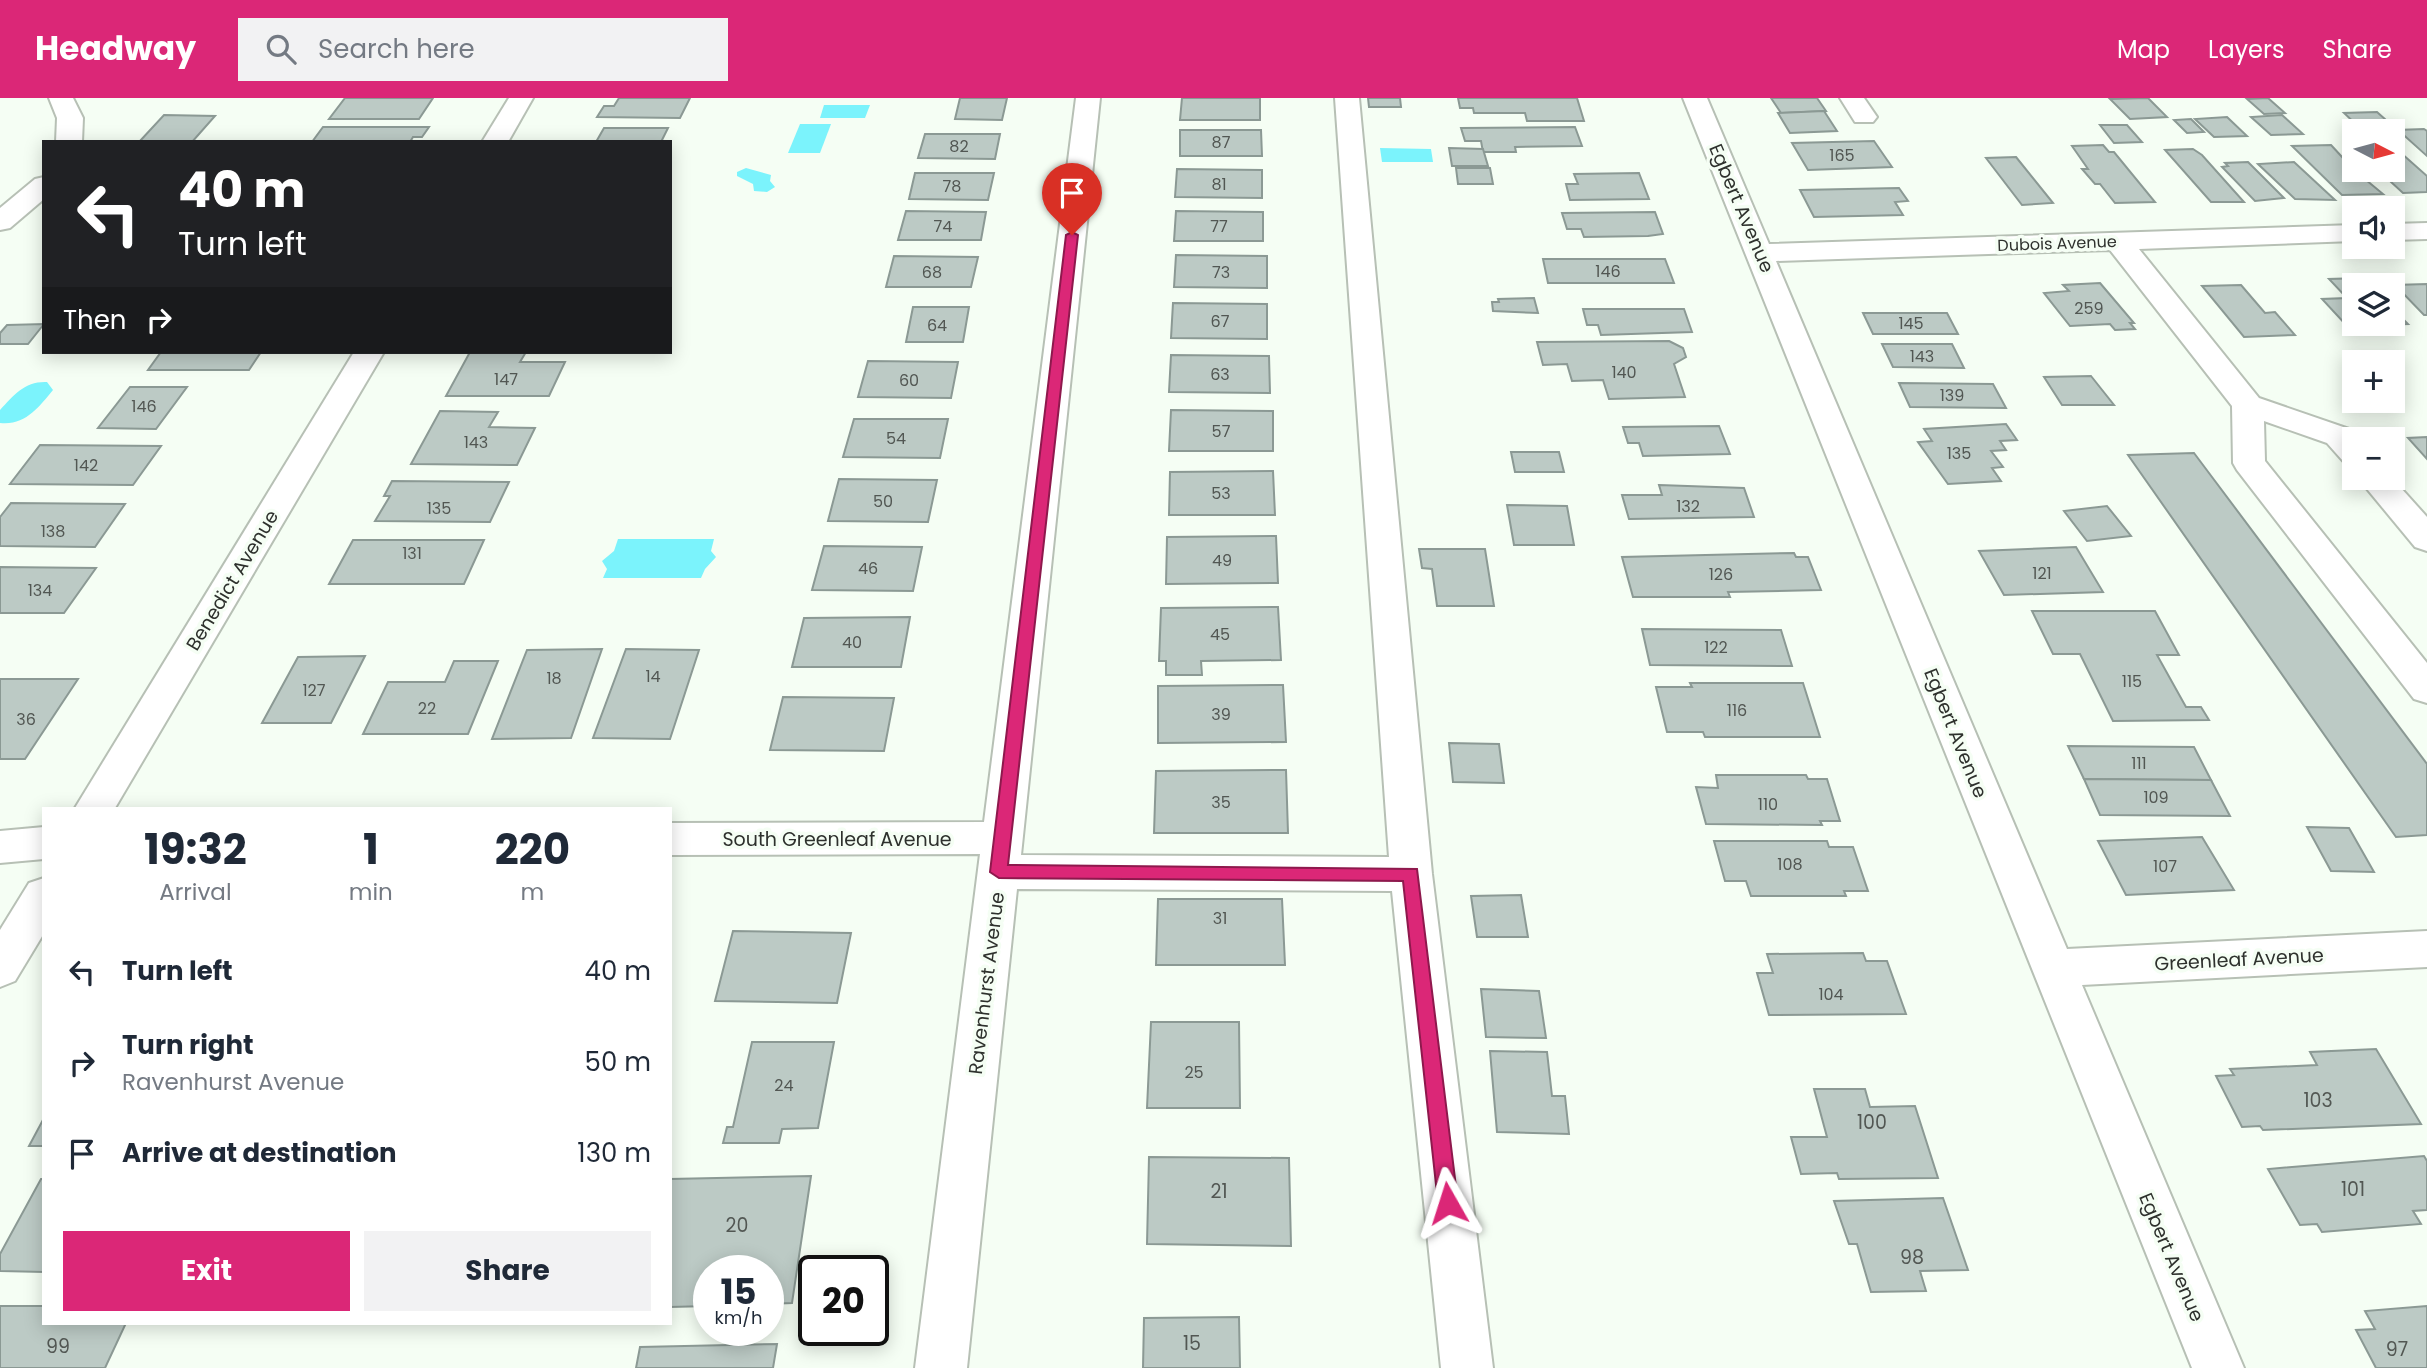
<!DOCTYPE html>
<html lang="en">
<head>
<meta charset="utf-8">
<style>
  body { margin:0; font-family:Poppins,sans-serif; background:#f2f2f3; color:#1f2937; height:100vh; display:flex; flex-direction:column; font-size:26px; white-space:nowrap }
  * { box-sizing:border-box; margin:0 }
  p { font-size:23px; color:#747a83 }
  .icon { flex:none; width:38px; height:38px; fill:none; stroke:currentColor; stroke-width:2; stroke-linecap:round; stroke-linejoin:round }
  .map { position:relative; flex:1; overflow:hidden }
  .details { position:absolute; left:42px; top:709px; width:630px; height:518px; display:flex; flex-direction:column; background:#fff; border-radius:0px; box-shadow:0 4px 18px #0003 }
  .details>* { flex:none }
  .top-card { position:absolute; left:42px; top:42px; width:630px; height:214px; border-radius:0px; box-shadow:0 4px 18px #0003; background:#202124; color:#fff; overflow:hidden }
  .needle { width:46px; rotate:96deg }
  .fabs { position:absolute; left:2342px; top:21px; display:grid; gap:14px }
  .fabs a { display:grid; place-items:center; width:63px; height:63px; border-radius:0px; background:#fff; box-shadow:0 4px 18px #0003; font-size:35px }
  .speed { position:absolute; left:693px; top:1157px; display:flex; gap:14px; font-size:35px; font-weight:700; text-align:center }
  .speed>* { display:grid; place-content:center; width:91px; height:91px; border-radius:50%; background:#fff; box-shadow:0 4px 18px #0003; line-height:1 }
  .speed small { font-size:18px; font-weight:400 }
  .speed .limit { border:4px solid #111; border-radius:10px; background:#fff; color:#111 }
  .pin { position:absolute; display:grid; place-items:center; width:60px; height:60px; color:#fff; margin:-72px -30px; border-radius:50% 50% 50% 0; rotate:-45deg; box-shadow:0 0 7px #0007 }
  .pin .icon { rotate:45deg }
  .me { position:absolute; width:77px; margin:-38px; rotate:354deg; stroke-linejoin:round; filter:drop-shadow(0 0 5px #0008) }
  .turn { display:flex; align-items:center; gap:24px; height:147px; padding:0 21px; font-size:32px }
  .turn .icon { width:91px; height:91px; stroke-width:2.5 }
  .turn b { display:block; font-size:49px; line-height:60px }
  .then { display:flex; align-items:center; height:66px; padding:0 21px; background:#0003; gap:14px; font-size:26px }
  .eta { display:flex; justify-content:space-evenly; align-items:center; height:119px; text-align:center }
  .eta b { font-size:42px; font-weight:700; line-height:49px }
  .cta { display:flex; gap:14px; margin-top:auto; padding:14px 21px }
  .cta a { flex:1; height:80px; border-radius:0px; background:#db2777; color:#fff; font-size:28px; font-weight:700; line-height:80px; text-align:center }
  .cta a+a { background:#f2f2f3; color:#1f2937 }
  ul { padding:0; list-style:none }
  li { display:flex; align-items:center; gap:21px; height:91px; padding:0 21px }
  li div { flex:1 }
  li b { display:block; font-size:26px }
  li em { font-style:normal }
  header { display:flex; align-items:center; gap:42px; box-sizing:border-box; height:98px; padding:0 35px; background:#db2777; color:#fff }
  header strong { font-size:33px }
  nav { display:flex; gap:38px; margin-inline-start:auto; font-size:24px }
  .search { width:490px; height:63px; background:#f2f2f3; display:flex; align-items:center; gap:18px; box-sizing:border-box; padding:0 24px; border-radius:0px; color:#747a83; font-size:26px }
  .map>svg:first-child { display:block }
  .water { fill:#7bf3fc }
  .building { fill:#bccac5; stroke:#8b9994; stroke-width:2 }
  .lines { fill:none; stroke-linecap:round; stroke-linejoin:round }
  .minor-casing { stroke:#b7c0b5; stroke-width:4 }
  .minor { fill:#fff; fill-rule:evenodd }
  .route { fill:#db2777; stroke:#8e194d; stroke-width:2 }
  .labels { text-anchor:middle; stroke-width:7; stroke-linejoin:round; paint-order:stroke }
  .number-label { font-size:16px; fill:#525753 }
  .far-street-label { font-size:16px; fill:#2e312d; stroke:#f5fef4 }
  .street-label { font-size:19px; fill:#2e312d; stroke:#f5fef4 }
  .near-number-label { font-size:19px; fill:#525753 }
</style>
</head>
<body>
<header>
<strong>Headway</strong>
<div class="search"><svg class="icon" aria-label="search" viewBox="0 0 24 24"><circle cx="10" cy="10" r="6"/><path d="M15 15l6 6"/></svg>Search here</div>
<nav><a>Map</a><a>Layers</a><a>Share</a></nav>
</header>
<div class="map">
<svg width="2427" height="1270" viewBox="0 0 2427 1270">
  <rect width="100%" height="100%" fill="#f5fef4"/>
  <g class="water">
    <polygon points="824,7 870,7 865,20 820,20"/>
    <polygon points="800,26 831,26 820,55 788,55"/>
    <polygon points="1380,50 1431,51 1433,64 1382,64"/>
    <polygon points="746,70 771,77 770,83 775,89 767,94 754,93 753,86 737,78 737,74"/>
    <path d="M47,284l6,8c-14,17 -28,36 -53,33v-13c14,-15 25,-29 47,-28z"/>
    <polygon points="618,441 714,441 711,453 716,459 705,471 701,480 603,480 607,471 602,463 614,453"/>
  </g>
  <g class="building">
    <polygon points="345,0 433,0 419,21 329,21"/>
    <polygon points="619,0 690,0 680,20 597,19 604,8 614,8"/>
    <polygon points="960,0 1007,0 1002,22 955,21"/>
    <polygon points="1182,0 1260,0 1260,22 1180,22"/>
    <polygon points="1368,0 1400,0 1401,9 1369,9"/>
    <polygon points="1458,0 1577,0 1584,23 1527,23 1525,15 1474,15 1473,10 1460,10"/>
    <polygon points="1771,0 1817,0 1826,13 1781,15"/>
    <polygon points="2148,0 2167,19 2130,21 2110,1"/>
    <polygon points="2268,0 2285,15 2264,16 2247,1"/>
    <polygon points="1824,13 1837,33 1790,35 1778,15"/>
    <polygon points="2377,14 2395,30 2361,31 2344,15"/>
    <polygon points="164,17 215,18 192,44 139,44"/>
    <polygon points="2282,17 2303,36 2271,37 2251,19"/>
    <polygon points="2227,19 2247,38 2214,39 2195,21"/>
    <polygon points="2191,21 2204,34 2187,35 2174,22"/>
    <polygon points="2100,27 2127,27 2142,44 2114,45"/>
    <polygon points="323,29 429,29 422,39 413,39 410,44 312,44"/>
    <polygon points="1575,29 1582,48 1515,49 1516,54 1483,54 1481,43 1465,43 1461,30"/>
    <polygon points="604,30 668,30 661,44 596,44"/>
    <polygon points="2424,31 2427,33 2427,58 2398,32"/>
    <polygon points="1180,32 1261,32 1262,58 1180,58"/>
    <polygon points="925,36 1000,36 995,61 918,60"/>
    <polygon points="1874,43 1892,69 1808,72 1792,45"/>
    <polygon points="2103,47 2109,54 2114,54 2155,104 2115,105 2100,86 2095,86 2082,71 2088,71 2072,48"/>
    <polygon points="2331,47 2354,72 2383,96 2342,97 2292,48"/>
    <polygon points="2392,47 2427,78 2427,94 2403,95 2378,72 2392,72"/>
    <polygon points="1449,50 1483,51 1488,68 1452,68"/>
    <polygon points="2193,51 2202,57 2244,104 2211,104 2165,52"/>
    <polygon points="2016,59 2053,105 2022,107 1986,60"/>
    <polygon points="2248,64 2284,100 2255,103 2222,69 2228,68 2225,65"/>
    <polygon points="2294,64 2335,102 2295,101 2258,66"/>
    <polygon points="1456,70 1490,70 1493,86 1458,86"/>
    <polygon points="1177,71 1262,72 1262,100 1175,99"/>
    <polygon points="915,75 994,75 988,102 909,101"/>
    <polygon points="1639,75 1649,101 1570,102 1566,86 1578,86 1574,76"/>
    <polygon points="1899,90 1908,103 1895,104 1903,117 1814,119 1800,92"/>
    <polygon points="906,113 986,114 981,142 898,142"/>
    <polygon points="1176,113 1263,114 1263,143 1174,143"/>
    <polygon points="1655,114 1663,136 1648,138 1584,139 1581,131 1567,131 1562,115"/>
    <polygon points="1176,157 1267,158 1267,190 1174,189"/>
    <polygon points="894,158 978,159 971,189 886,189"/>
    <polygon points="1543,161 1665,161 1674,185 1548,185"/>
    <polygon points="2363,180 2370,187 2354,187 2354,226 2392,226 2392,210 2408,226 2347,228 2322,201 2347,200 2329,181"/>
    <polygon points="2100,185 2134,225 2130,225 2135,231 2115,232 2110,226 2070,228 2044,195 2069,193 2063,187"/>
    <polygon points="2427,186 2427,217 2424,217 2395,187"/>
    <polygon points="2241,187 2265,215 2275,214 2295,237 2244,239 2202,188"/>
    <polygon points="1534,200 1538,215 1493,213 1492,204 1499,204 1498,201"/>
    <polygon points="1173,205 1267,206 1267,241 1171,240"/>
    <polygon points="913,209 969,209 963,244 906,244"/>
    <polygon points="1583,211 1684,211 1692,234 1601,237 1598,227 1587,227"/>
    <polygon points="1863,215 1947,215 1958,236 1873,236"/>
    <polygon points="44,226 28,246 0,246 0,235 7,227"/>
    <polygon points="1669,243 1683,250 1686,259 1674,266 1685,299 1609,301 1603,282 1572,283 1567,266 1543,267 1537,244"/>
    <polygon points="1882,246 1952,246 1964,270 1893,269"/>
    <polygon points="161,254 273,254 261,254 249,272 148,272"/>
    <polygon points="470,254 526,254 520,264 565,264 549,298 446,298"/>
    <polygon points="1171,257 1269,258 1270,295 1169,294"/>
    <polygon points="868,263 958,264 951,300 858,299"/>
    <polygon points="2091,278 2114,307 2062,307 2044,279"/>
    <polygon points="1899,285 1993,286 2006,310 1910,309"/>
    <polygon points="130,289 187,289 156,331 98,330"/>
    <polygon points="1171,312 1273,313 1273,353 1169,353"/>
    <polygon points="440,313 498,314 489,329 535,330 517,367 411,366"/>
    <polygon points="854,321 948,321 940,360 843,359"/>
    <polygon points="2006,326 2017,342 2000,343 2006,352 1991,353 2003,369 1992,370 2001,383 1948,386 1918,344 1932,343 1924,331"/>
    <polygon points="1719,328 1730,356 1643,358 1639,345 1628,345 1623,329"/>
    <polygon points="2427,339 2427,361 2408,340"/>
    <polygon points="40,347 161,348 133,387 10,386"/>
    <polygon points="1511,354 1559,354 1564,374 1515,374"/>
    <polygon points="2194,355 2427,666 2427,737 2396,739 2128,357"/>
    <polygon points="1273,373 1275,417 1169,417 1170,374"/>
    <polygon points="839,381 937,382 928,424 828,423"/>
    <polygon points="392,383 509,384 490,424 375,423 390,398 384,398"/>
    <polygon points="1659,387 1744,390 1754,419 1629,421 1622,397 1662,397"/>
    <polygon points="11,405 125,406 95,449 0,448 0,419"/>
    <polygon points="1507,407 1567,408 1574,447 1514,447"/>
    <polygon points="2107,408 2131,438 2087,443 2064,413"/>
    <polygon points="1276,438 1278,485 1166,486 1167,439"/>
    <polygon points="353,442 484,442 464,486 329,486"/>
    <polygon points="824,448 922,449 913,493 812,492"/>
    <polygon points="2076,449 2103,494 2004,497 1979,453"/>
    <polygon points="1419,451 1485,451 1494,508 1437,508 1432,471 1422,470"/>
    <polygon points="1794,455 1796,459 1808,459 1821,492 1728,494 1730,499 1633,499 1622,459"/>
    <polygon points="0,469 96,470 64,515 0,515"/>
    <polygon points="1278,509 1281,562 1201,563 1202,577 1166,577 1166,563 1159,563 1161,510"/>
    <polygon points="2032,513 2155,513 2179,557 2157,557 2186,609 2201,609 2209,622 2113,623 2080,556 2053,556"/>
    <polygon points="910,519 901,569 792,569 804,520"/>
    <polygon points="1642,531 1781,532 1792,568 1650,567"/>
    <polygon points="602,551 571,640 492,641 527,552"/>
    <polygon points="626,551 699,552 670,641 593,640"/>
    <polygon points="365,558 331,625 262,625 298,559"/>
    <polygon points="454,563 498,563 468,636 363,636 388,584 445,584"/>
    <polygon points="0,581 78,581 25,661 0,661"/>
    <polygon points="1690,585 1803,585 1820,639 1705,639 1703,634 1667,634 1656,589 1692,589"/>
    <polygon points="1283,587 1286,644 1158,645 1158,588"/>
    <polygon points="783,599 894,600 884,653 770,652"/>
    <polygon points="1449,645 1499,646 1504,685 1453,684"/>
    <polygon points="2068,648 2194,649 2211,682 2084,681"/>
    <polygon points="1286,672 1288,735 1154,735 1156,673"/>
    <polygon points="1716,677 1806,677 1808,681 1827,681 1840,723 1820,723 1822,727 1706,726 1696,689 1718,690"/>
    <polygon points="2084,681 2211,682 2230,718 2100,717"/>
    <polygon points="2307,729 2349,730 2374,774 2331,773"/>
    <polygon points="2202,739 2234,792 2126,797 2098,743"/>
    <polygon points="1714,743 1827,743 1829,749 1853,749 1868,793 1844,793 1846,798 1751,798 1746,783 1725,783"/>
    <polygon points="1521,797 1528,839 1477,839 1471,798"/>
    <polygon points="1158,801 1282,801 1285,867 1156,867"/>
    <polygon points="733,833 851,835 837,905 715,903"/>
    <polygon points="1863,855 1866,863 1887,863 1906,916 1769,917 1757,875 1773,875 1767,856"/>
    <polygon points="1481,891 1539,893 1546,940 1486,939"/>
    <polygon points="1151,924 1239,924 1240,1010 1147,1010"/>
    <polygon points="752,944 834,944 818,1030 782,1031 779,1045 723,1045 727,1029 733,1029"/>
    <polygon points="2376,951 2421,1026 2263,1032 2260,1028 2242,1029 2216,978 2234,977 2230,971 2317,967 2310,954"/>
    <polygon points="1490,953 1547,954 1552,998 1565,998 1569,1036 1497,1034"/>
    <polygon points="1814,991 1865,991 1870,1009 1915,1008 1938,1080 1839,1081 1837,1075 1801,1076 1791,1039 1827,1039"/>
    <polygon points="44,1020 44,1048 29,1048"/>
    <polygon points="2424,1058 2427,1063 2427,1112 2413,1113 2421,1126 2322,1134 2317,1126 2300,1127 2268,1071"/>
    <polygon points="1149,1059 1289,1060 1291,1148 1147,1146"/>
    <polygon points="811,1078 792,1205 768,1206 768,1172 709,1172 709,1208 670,1209 670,1081"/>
    <polygon points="41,1081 44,1081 44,1174 0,1173 0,1156"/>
    <polygon points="1943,1100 1968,1172 1920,1173 1926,1193 1871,1194 1857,1146 1849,1146 1834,1103"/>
    <polygon points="0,1208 44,1208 44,1225 126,1225 105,1270 0,1270"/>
    <polygon points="2427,1208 2427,1270 2376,1270 2356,1232 2375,1231 2365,1213"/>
    <polygon points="1239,1219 1240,1270 1143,1270 1144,1220"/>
    <polygon points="777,1246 773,1270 636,1270 640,1249"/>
  </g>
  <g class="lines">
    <defs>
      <g id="minor">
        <polygon points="49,0 73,0 83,20 82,44 56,44 57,20"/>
        <polygon points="509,0 533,0 508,44 482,44"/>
        <polygon points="1076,0 1100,0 1021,757 1389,759 1335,0 1359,0 1432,776 1493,1270 1441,1270 1392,793 1017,791 967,1270 915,1270 980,756 670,757 670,725 984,724"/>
        <polygon points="1683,0 1707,0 1769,146 2354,127 2354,143 2139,151 2259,300 2349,331 2359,341 2354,341 2354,366 2343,363 2327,345 2264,323 2265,363 2427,565 2427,605 2414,601 2237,372 2233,365 2232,308 2110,152 1776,163 2067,851 2427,833 2427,869 2082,887 2244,1270 2192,1270"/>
        <polygon points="1840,0 1864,0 1877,19 1873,24 1855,24"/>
        <polygon points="44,79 44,101 10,130 0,132 0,110 35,81"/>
        <polygon points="2427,125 2427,141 2392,142 2392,126"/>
        <polygon points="354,254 384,254 115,710 75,710"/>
        <polygon points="2358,380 2392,380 2427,419 2427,453 2415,449"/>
        <polygon points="44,729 44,761 0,765 0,733"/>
        <polygon points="44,780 44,835 15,883 0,889 0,832 29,785"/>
      </g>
    </defs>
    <use href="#minor" class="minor-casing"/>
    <use href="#minor" class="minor"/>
  </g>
  <polygon class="route" points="1072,134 1078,137 1008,767 1417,771 1458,1105 1455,1112 1448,1115 1441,1112 1438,1105 1403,783 999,780 990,774 1066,137"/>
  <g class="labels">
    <g class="number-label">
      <text x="1221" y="50">87</text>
      <text x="959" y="54">82</text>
      <text x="1842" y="63">165</text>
      <text x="1219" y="92">81</text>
      <text x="952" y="94">78</text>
      <text x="943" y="134">74</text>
      <text x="1219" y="134">77</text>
      <text x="1608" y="179">146</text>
      <text x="932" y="180">68</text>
      <text x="1221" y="180">73</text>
      <text x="2089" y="216">259</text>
      <text x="1220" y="229">67</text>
      <text x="1911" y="231">145</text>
      <text x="937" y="233">64</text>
      <text x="1922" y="264">143</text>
      <text x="1624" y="280">140</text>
      <text x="1220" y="282">63</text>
      <text x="506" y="287">147</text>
      <text x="909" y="288">60</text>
      <text x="1952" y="303">139</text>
      <text x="144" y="314">146</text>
      <text x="1221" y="339">57</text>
      <text x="896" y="346">54</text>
      <text x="476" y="350">143</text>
      <text x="1959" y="361">135</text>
      <text x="86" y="373">142</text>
      <text x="1221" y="401">53</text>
      <text x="883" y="409">50</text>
      <text x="1688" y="414">132</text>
      <text x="439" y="416">135</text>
      <text x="53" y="439">138</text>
      <text x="412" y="461">131</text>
      <text x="1222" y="468">49</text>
      <text x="868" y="476">46</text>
      <text x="2042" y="481">121</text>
      <text x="1721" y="482">126</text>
      <text x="40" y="498">134</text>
      <text x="1220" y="542">45</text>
      <text x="852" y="550">40</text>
      <text x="1716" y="555">122</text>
      <text x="653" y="584">14</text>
      <text x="554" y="586">18</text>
      <text x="2132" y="589">115</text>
      <text x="314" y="598">127</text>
      <text x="427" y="616">22</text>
      <text x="1737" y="618">116</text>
      <text x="1221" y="622">39</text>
      <text x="26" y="627">36</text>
      <text x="2139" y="671">111</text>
      <text x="2156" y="705">109</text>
      <text x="1221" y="710">35</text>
      <text x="1768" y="712">110</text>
      <text x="1790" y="772">108</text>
      <text x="2165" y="774">107</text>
      <text x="1220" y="826">31</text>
      <text x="1831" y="902">104</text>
      <text x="1194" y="980">25</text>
      <text x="784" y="993">24</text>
    </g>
    <g class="far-street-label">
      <text transform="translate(2057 145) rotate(-2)" y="6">Dubois Avenue</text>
    </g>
    <g class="street-label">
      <text transform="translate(1742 110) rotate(67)" y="7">Egbert Avenue</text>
      <text transform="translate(232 482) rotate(-59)" y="7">Benedict Avenue</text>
      <text transform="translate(1956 635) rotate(68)" y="7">Egbert Avenue</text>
      <text x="837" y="748">South Greenleaf Avenue</text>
      <text transform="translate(2239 861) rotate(-3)" y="7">Greenleaf Avenue</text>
      <text transform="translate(986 885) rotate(-83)" y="7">Ravenhurst Avenue</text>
      <text transform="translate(2172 1159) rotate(67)" y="7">Egbert Avenue</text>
    </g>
    <g class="near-number-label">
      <text x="2318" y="1009">103</text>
      <text x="1872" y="1031">100</text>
      <text x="2353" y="1098">101</text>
      <text x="1219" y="1100">21</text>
      <text x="737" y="1134">20</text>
      <text x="1912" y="1166">98</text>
      <text x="1192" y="1252">15</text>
      <text x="58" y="1255">99</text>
      <text x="2397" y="1258">97</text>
    </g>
  </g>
</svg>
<div class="fabs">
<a><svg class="needle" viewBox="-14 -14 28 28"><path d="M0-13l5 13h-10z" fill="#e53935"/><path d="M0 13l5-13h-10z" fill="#747a83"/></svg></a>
<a><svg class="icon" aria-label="sound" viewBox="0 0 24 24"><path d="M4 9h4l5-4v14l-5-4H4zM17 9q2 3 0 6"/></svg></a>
<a><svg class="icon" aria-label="layers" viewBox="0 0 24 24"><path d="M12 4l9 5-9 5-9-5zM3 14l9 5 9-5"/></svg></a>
<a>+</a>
<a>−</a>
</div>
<div class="speed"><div>15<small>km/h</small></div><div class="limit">20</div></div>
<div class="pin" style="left:1072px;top:137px;background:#d93025"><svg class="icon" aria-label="arrive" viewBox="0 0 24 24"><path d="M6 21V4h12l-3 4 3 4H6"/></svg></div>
<svg class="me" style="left:1448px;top:1105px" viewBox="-20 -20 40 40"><path d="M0-17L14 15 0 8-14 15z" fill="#db2777" stroke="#fff" stroke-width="4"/></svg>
<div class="top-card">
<div class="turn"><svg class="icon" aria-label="left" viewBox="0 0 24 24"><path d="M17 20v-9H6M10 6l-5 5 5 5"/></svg><div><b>40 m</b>Turn left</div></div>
<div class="then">Then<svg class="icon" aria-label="right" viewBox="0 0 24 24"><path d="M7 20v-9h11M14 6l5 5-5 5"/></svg></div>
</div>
<section class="details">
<div class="eta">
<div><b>19:32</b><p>Arrival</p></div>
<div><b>1</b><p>min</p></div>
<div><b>220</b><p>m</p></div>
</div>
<ul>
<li><svg class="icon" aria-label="left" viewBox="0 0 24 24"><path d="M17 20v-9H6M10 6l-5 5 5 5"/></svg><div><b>Turn left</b></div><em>40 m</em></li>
<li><svg class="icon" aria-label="right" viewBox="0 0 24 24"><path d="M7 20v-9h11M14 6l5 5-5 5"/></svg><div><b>Turn right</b><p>Ravenhurst Avenue</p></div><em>50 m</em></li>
<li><svg class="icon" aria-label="arrive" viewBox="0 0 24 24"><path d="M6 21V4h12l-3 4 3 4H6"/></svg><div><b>Arrive at destination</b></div><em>130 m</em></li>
</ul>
<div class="cta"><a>Exit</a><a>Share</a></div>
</section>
</div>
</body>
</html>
